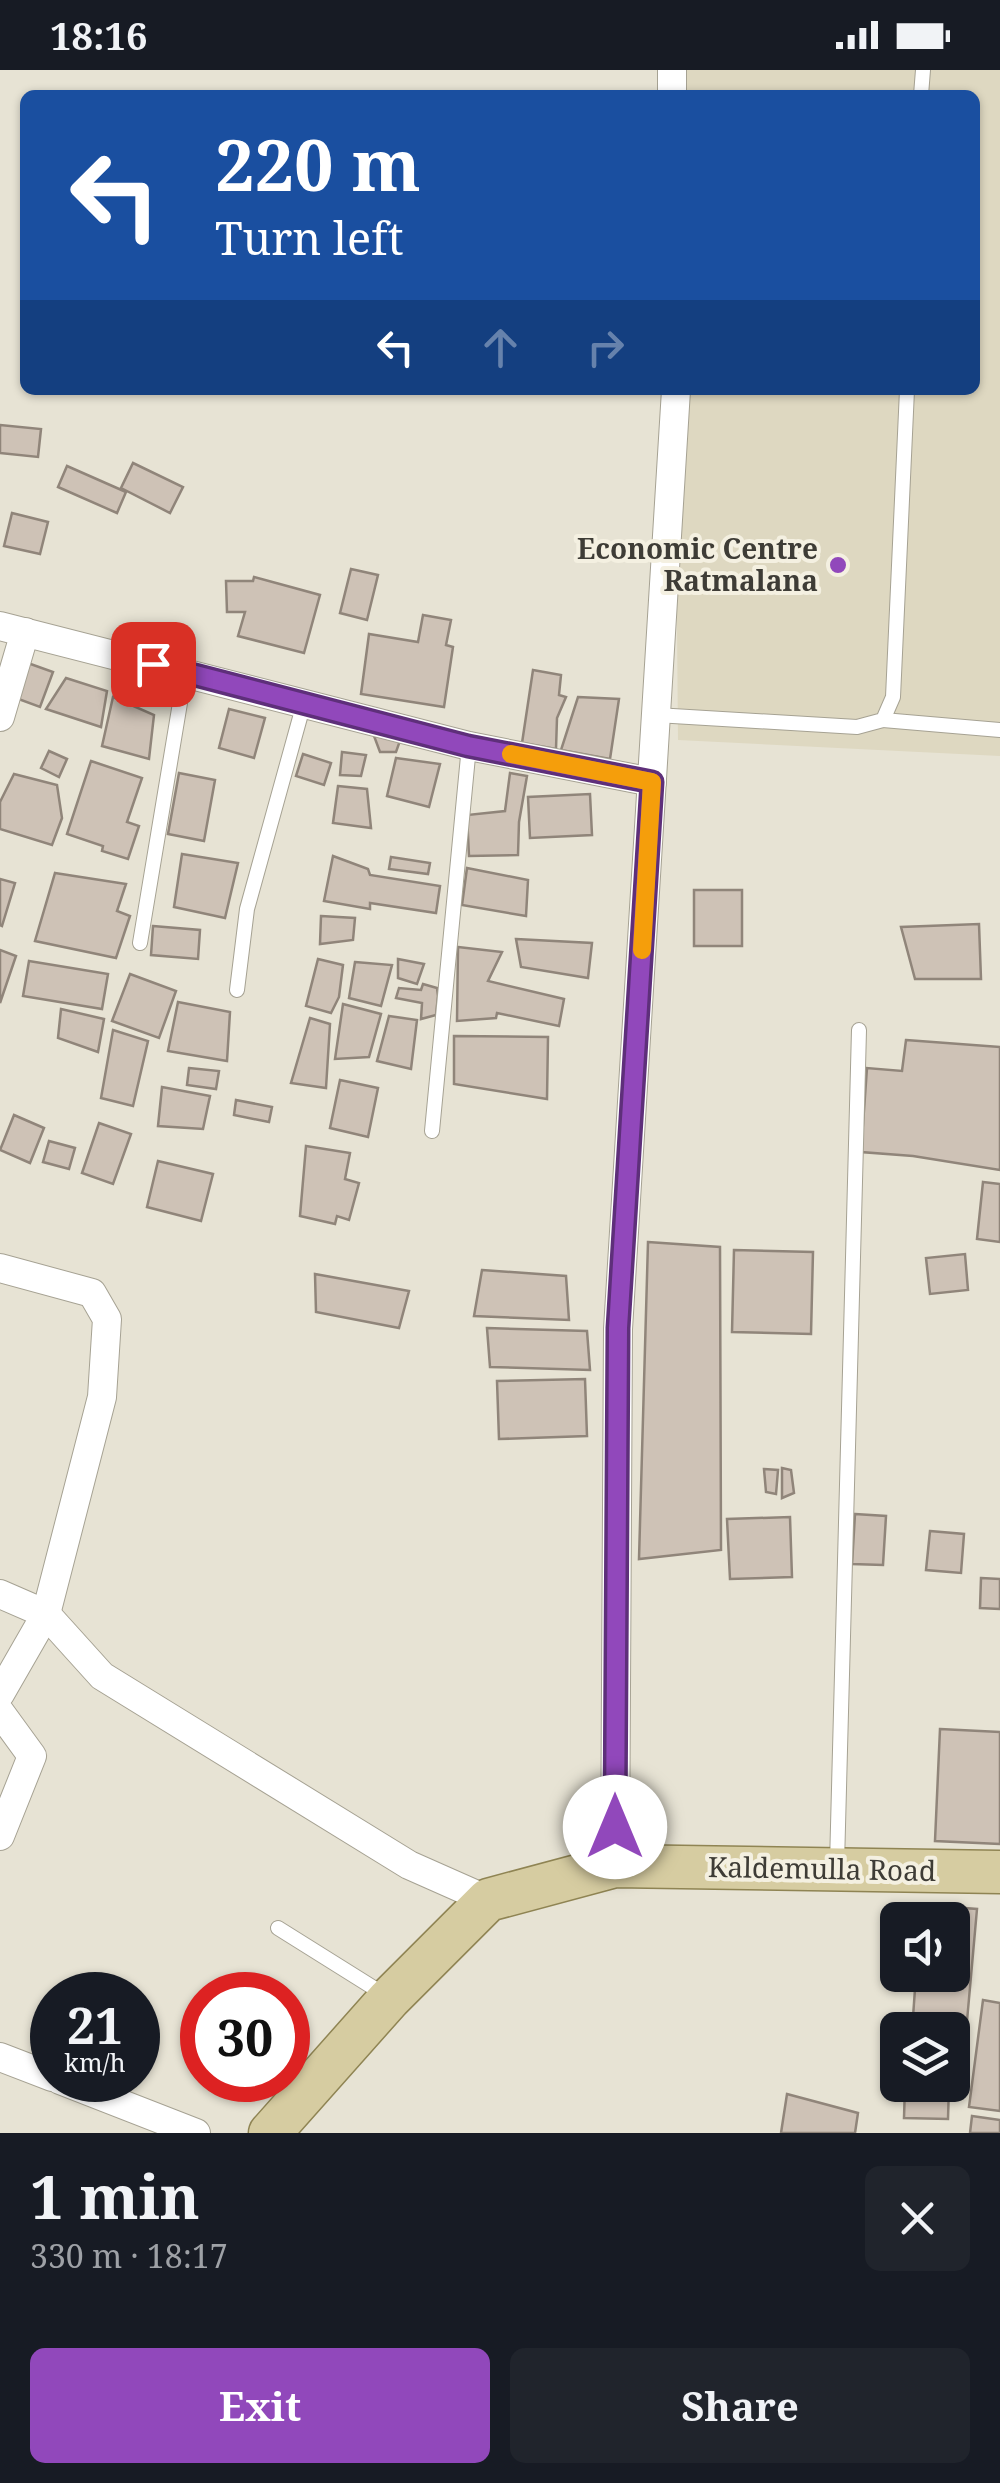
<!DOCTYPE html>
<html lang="en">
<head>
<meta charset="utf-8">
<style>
  body { margin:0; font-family:"Noto Serif",serif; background:#20242c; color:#f1f3f6; height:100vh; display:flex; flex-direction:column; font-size:38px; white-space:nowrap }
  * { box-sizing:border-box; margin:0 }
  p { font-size:32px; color:#9ea1a6 }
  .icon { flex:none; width:55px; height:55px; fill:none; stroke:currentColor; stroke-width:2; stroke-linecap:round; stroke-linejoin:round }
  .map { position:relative; height:2063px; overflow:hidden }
  .side { display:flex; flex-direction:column; background:#171b24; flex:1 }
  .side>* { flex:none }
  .top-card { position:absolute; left:20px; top:20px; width:960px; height:305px; border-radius:15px; box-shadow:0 2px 8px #0004; background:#1a4fa0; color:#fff; overflow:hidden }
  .tools { position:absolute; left:880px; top:1832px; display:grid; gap:20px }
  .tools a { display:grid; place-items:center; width:90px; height:90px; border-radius:15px; background:#171b24; box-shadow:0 2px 8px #0004; font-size:50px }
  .speed { position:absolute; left:30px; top:1902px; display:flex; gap:20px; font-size:50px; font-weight:700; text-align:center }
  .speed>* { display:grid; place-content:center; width:130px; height:130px; border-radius:50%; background:#171b24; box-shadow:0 2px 8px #0004; line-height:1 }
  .speed small { font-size:25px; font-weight:400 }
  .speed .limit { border:15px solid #d22; background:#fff; color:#111 }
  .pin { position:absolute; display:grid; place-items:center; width:85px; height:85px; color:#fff; margin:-42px; border-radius:20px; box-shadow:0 5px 15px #0006 }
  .me { position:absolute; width:110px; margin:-55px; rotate:0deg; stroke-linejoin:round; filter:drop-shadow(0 0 8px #0008) }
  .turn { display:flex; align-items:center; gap:35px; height:210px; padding:0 30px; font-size:45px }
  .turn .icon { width:130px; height:130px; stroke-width:2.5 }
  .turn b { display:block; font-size:70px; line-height:85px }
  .lanes { display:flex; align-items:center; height:95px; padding:0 30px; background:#0003; justify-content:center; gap:50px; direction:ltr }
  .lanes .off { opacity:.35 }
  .round { display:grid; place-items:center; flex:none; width:105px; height:105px; border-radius:15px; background:#20242c }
  .summary { display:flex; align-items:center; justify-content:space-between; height:170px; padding:0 30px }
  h1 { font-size:60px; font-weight:700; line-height:75px }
  .primary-button { display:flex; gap:20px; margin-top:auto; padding:20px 30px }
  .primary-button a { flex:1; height:115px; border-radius:15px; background:#9148bb; color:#fff; font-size:40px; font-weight:700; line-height:115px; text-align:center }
  .primary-button a+a { background:#20242c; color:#f1f3f6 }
  .status { display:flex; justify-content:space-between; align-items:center; height:70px; padding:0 50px; background:#171b24; direction:ltr }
  .status svg { height:28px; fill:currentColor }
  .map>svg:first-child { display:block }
  .built { fill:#ded8c1 }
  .building { fill:#cec2b6; stroke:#90857a; stroke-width:2.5 }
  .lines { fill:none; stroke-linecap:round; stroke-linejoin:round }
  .lane-casing { stroke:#a6a293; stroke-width:16 }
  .street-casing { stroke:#a6a293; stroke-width:30 }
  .primary-casing { stroke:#8f8453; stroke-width:45 }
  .lane { stroke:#fff; stroke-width:14 }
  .street { stroke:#fff; stroke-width:28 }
  .primary { stroke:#d6cca1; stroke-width:42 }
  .route-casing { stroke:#5e2f7a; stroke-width:25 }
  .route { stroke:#9148bb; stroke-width:18 }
  .slow { stroke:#f59e0b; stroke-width:18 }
  .poi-dot { fill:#9148bb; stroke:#f4f0e1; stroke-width:4 }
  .labels { text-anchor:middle; stroke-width:8; stroke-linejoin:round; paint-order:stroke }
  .poi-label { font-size:28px; font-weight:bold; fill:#3e3c36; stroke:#f4f0e1; text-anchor:end }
  .street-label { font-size:28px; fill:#3e3c36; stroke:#f4f0e1 }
</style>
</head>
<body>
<div class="status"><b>18:16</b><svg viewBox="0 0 49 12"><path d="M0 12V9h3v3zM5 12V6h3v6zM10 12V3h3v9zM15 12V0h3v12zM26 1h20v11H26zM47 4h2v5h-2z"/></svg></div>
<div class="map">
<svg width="1000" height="2063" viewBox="0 0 1000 2063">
  <rect width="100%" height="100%" fill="#e7e3d4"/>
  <polygon class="built" points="671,0 1000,0 1000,686 678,670 675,320 975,320 975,25 671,25"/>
  <g class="building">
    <polygon points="0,355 41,359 38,387 0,383"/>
    <polygon points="133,393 183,417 170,443 121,418"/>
    <polygon points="67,396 126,422 117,443 58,417"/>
    <polygon points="12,443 48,452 40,484 4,476"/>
    <polygon points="351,499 378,505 367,550 340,543"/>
    <polygon points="254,507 320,525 304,583 238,566 245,542 227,542 226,511 253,511"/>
    <polygon points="423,545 451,550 446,575 453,577 444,637 361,624 369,564 418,572"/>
    <polygon points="25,592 53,602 40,637 13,627"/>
    <polygon points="533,600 561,605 559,625 566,627 557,648 556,679 522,673"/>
    <polygon points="66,608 107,621 101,657 46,639"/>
    <polygon points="113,627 154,645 149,689 102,676"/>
    <polygon points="578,627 619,629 610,689 561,680"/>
    <polygon points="229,639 265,648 254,688 219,678"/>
    <polygon points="374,666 401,668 396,682 380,682"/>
    <polygon points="49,681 67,689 59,707 41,698"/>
    <polygon points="342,682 366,685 361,706 340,705"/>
    <polygon points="303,684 331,693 324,715 296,706"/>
    <polygon points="396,688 440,694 429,737 387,726"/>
    <polygon points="91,691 142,708 127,752 139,756 128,789 102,781 103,776 67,764"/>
    <polygon points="179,703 215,710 204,771 168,764"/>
    <polygon points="510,703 527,706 519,752 518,785 469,786 467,745 505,741"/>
    <polygon points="14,704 57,715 62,748 52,775 0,759 0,732"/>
    <polygon points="338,716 367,719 371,758 333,753"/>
    <polygon points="590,724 592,765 530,768 528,727"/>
    <polygon points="182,784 238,793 225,848 174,837"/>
    <polygon points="333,786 368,799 370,805 440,816 436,843 370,833 370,839 324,831"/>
    <polygon points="391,787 430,793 428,804 389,799"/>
    <polygon points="467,798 528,810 526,846 462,835"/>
    <polygon points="55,803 126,814 117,841 130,846 116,888 35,871"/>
    <polygon points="0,809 15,813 2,856 0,855"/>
    <rect x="694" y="820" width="48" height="56"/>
    <polygon points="321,846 355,848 353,870 320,874"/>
    <polygon points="979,854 981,909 915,909 901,857"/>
    <polygon points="153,856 200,860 198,889 151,885"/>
    <polygon points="516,869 592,873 588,908 521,897"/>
    <polygon points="458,877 502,882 488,911 564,929 559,956 497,943 496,948 457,951"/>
    <polygon points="0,880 16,886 0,933"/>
    <polygon points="318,889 343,895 339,927 331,943 306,936"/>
    <polygon points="398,889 424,894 417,914 398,908"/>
    <polygon points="29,891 108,904 102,939 23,926"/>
    <polygon points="355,892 392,895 381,936 349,928"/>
    <polygon points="130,904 176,921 159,968 112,951"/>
    <polygon points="423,914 437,918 438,926 436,945 421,949 422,933 396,928 399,918 421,920"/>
    <polygon points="178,932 230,942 227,991 168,981"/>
    <polygon points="343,934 381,944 369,987 335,989"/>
    <polygon points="61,939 104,949 98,982 58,968"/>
    <polygon points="389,946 417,950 411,999 377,991"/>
    <polygon points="310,948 330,954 326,1018 291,1013"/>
    <polygon points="113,960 148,971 133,1036 101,1028"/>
    <polygon points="454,966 548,967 547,1029 454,1014"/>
    <polygon points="906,970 1000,977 1000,1100 913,1086 861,1082 867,998 902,1001"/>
    <polygon points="189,998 219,1001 216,1019 187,1015"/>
    <polygon points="340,1010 378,1018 368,1067 330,1058"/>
    <polygon points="162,1017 210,1026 203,1059 158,1056"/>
    <polygon points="236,1030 272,1037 269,1052 234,1045"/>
    <polygon points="14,1045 44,1058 30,1093 0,1080"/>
    <polygon points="99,1053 131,1064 113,1114 82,1103"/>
    <polygon points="49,1071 75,1078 69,1099 43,1092"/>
    <polygon points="306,1076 350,1083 345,1109 359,1113 349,1150 337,1146 335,1154 300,1146"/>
    <polygon points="158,1091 213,1104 201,1151 147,1137"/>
    <polygon points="983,1112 1000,1114 1000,1172 977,1169"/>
    <polygon points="648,1172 720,1177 721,1480 639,1489"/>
    <polygon points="734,1180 813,1182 811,1264 732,1262"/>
    <polygon points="965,1184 968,1220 930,1224 926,1188"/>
    <polygon points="482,1200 566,1206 569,1250 474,1246"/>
    <polygon points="315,1204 409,1221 399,1258 316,1242"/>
    <polygon points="487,1258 587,1261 590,1300 490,1297"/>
    <polygon points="585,1309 587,1366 499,1369 497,1311"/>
    <polygon points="782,1398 791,1400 794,1423 782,1428"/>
    <polygon points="764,1399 778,1400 776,1424 766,1422"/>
    <polygon points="855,1444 886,1446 883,1495 852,1494"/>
    <polygon points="790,1447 792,1507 730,1509 727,1449"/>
    <polygon points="930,1461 964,1464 961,1503 926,1500"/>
    <polygon points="981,1508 1000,1509 1000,1539 980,1538"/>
    <polygon points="940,1659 1000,1662 1000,1774 935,1771"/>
    <polygon points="923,1835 977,1839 967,1951 913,1947 916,1905 952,1905 952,1850 921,1850"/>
    <polygon points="983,1930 1000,1933 1000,2041 969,2037"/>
    <polygon points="905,2015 949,2015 948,2049 904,2048"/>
    <polygon points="787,2024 858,2043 855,2063 781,2063"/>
    <polygon points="972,2046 1000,2050 1000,2063 970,2063"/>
  </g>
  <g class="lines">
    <defs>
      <g id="lane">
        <polyline points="921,25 923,0"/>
        <polyline points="656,645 857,657 883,650 893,627 907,320"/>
        <polyline points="883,650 1000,660"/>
        <polyline points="140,873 185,603"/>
        <polyline points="237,920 247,839 304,633"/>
        <polyline points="432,1061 469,676"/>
        <polyline points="837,1794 859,960"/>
        <polyline points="278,1858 385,1925"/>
      </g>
      <g id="street">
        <polyline points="672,0 672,25"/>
        <polyline points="0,556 469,676 652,712"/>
        <polyline points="0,647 25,562"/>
        <polyline points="0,1198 92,1223 107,1249 102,1327 46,1544 0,1624"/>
        <polyline points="0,1524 46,1544 102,1606 409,1795 488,1830"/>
        <polyline points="0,1642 32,1686 0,1766"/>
        <polyline points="615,1796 618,1259 676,320"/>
        <polyline points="0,1987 52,2007"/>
        <polyline points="60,2010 196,2063"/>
      </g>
      <polyline id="primary" points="270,2063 389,1929 488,1830 615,1796 1000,1802"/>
    </defs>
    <use href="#lane" class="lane-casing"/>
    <use href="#street" class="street-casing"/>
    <use href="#primary" class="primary-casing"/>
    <use href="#lane" class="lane"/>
    <use href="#street" class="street"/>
    <use href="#primary" class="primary"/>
  </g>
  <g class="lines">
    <defs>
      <polyline id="route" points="153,594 468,676 652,712 618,1258 615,1757"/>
    </defs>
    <use href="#route" class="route-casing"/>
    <use href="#route" class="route"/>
    <polyline class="slow" points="511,684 652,712 642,880"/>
  </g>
  <circle class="poi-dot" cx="838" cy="495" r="10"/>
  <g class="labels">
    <g class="poi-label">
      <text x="818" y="489">Economic Centre<tspan x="818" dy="32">Ratmalana</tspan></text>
    </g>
    <g class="street-label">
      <text transform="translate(822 1799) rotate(1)" y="10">Kaldemulla Road</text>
    </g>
  </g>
</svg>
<div class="tools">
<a><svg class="icon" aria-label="sound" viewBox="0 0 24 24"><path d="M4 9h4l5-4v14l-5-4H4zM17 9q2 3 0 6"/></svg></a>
<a><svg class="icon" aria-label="layers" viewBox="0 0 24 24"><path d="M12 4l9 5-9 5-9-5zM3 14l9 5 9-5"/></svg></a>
</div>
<div class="speed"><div>21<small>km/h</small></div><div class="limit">30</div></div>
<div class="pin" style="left:153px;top:594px;background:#d93025"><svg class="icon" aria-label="arrive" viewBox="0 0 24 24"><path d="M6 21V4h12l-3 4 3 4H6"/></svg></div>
<svg class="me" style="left:615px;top:1757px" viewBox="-20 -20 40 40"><circle r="19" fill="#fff"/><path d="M0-13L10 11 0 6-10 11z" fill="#9148bb"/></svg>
<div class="top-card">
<div class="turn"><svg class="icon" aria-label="left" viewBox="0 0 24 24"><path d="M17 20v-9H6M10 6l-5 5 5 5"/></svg><div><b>220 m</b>Turn left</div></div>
<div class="lanes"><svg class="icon" aria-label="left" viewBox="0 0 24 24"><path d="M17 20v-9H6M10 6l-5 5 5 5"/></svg><svg class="icon off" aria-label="ahead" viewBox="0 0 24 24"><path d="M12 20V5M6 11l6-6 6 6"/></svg><svg class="icon off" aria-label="right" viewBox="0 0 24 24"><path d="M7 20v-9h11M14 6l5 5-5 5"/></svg></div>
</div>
</div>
<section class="side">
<div class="summary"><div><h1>1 min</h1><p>330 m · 18:17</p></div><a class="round"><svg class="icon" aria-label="close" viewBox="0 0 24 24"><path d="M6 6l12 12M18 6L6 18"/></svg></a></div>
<div class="primary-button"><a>Exit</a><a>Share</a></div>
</section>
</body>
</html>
